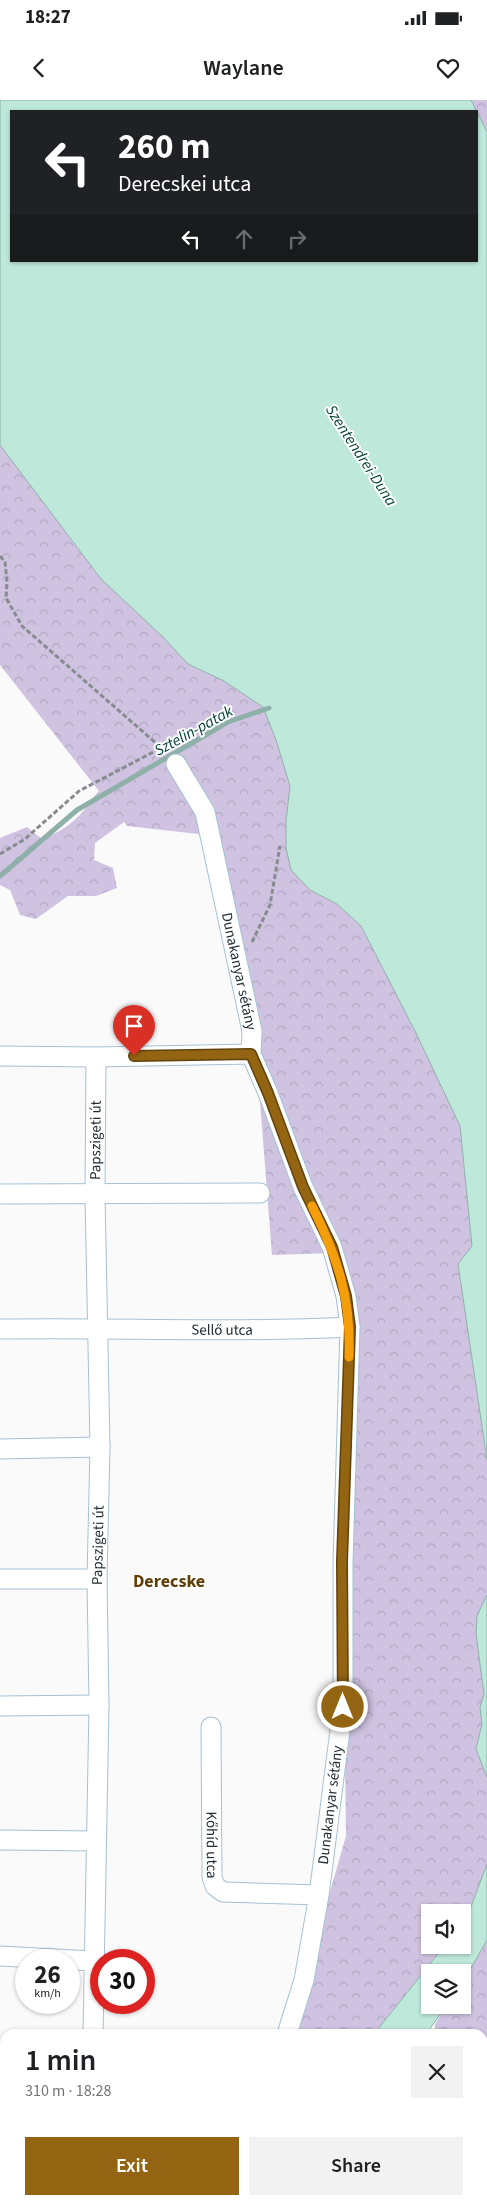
<!DOCTYPE html>
<html lang="en">
<head>
<meta charset="utf-8">
<style>
  body { margin:0; font-family:"Source Sans 3",sans-serif; background:#f2f2f2; color:#202124; height:100vh; display:flex; flex-direction:column; font-size:19px; white-space:nowrap }
  * { box-sizing:border-box; margin:0 }
  p { font-size:16px; color:#757577 }
  .icon { flex:none; width:28px; height:28px; fill:none; stroke:currentColor; stroke-width:2; stroke-linecap:round; stroke-linejoin:round }
  .map { position:relative; flex:1; overflow:hidden }
  .side { position:absolute; left:0px; top:1929px; width:488px; height:176px; display:flex; flex-direction:column; background:#fff; border-radius:15px 15px 0 0; box-shadow:0 1px 4px #0004 }
  .side>* { flex:none }
  .top-card { position:absolute; left:10px; top:10px; width:468px; height:152px; border-radius:0px; box-shadow:0 1px 4px #0004; background:#202124; color:#fff; overflow:hidden }
  .buttons { position:absolute; left:421px; top:1804px; display:grid; gap:10px }
  .buttons a { display:grid; place-items:center; width:50px; height:50px; border-radius:0px; background:#fff; box-shadow:0 1px 4px #0004; font-size:25px }
  .speed { position:absolute; left:15px; top:1849px; display:flex; gap:10px; font-size:25px; font-weight:700; text-align:center }
  .speed>* { display:grid; place-content:center; width:65px; height:65px; border-radius:50%; background:#fff; box-shadow:0 1px 4px #0004; line-height:1 }
  .speed small { font-size:12px; font-weight:400 }
  .speed .limit { border:8px solid #d22; background:#fff; color:#111 }
  .pin { position:absolute; display:grid; place-items:center; width:42px; height:42px; color:#fff; margin:-51px -21px; border-radius:50% 50% 50% 0; rotate:-45deg; box-shadow:0 0 5px #0007 }
  .pin .icon { rotate:45deg }
  .me { position:absolute; width:55px; margin:-28px; rotate:0deg; stroke-linejoin:round; filter:drop-shadow(0 0 4px #0008) }
  .turn { display:flex; align-items:center; gap:18px; height:105px; padding:0 25px; font-size:22px }
  .turn .icon { width:65px; height:65px; stroke-width:2.5 }
  .turn b { display:block; font-size:35px; line-height:42px }
  .lanes { display:flex; align-items:center; height:48px; padding:0 25px; background:#0003; justify-content:center; gap:25px; direction:ltr }
  .lanes .off { opacity:.35 }
  .round { display:grid; place-items:center; flex:none; width:52px; height:52px; border-radius:0px; background:#f2f2f2 }
  .overview { display:flex; align-items:center; justify-content:space-between; height:85px; padding:0 25px }
  h1 { font-size:30px; font-weight:600; line-height:38px }
  .cta { display:flex; gap:10px; margin-top:auto; padding:10px 25px }
  .cta a { flex:1; height:58px; border-radius:0px; background:#936512; color:#fff; font-size:20px; font-weight:600; line-height:58px; text-align:center }
  .cta a+a { background:#f2f2f2; color:#202124 }
  .status { display:flex; justify-content:space-between; align-items:center; height:35px; padding:0 25px; background:#fff; direction:ltr }
  .status svg { height:14px; fill:currentColor }
  header { display:flex; justify-content:space-between; align-items:center; height:65px; padding:0 25px; background:#fff; font-size:22px; font-weight:600 }
  .map>svg:first-child { display:block }
  .forest { fill:url(#forest-crowns) }
  .water { fill:#bde8da; stroke:#8eb0a8; fill-rule:evenodd }
  .lines { fill:none; stroke-linecap:round; stroke-linejoin:round }
  .stream { stroke:#8eb0a8; stroke-width:5 }
  .minor-casing { stroke:#a5c1d4; stroke-width:21 }
  .path { stroke:#868c90; stroke-width:3; stroke-dasharray:5 2.5; stroke-linecap:butt }
  .minor { stroke:#fff; stroke-width:19 }
  .route-casing { stroke:#60420c; stroke-width:12 }
  .route { stroke:#936512; stroke-width:9 }
  .slow { stroke:#f59e0b; stroke-width:9 }
  .labels { text-anchor:middle; stroke-width:4; stroke-linejoin:round; paint-order:stroke }
  .street-label { font-size:15px; fill:#212c33; stroke:#fff }
  .water-label { font-size:16px; font-style:italic; fill:#054335; stroke:#fff }
  .quarter-label { font-size:18px; font-weight:bold; fill:#5f3f06; stroke:#fff }
</style>
</head>
<body>
<div class="status"><b>18:27</b><svg viewBox="0 0 49 12"><path d="M0 12V9h3v3zM5 12V6h3v6zM10 12V3h3v9zM15 12V0h3v12zM26 1h20v11H26zM47 4h2v5h-2z"/></svg></div>
<header><svg class="icon" aria-label="back" viewBox="0 0 24 24"><path d="M15 5l-7 7 7 7"/></svg>Waylane<svg class="icon" aria-label="heart" viewBox="0 0 24 24"><path d="M12 20l-8-8c-3-5 5-10 8-4 3-6 11-1 8 4z"/></svg></header>
<div class="map">
<svg width="487" height="2104" viewBox="0 0 487 2104">
  <defs>
    <pattern id="forest-crowns" width="20" height="18" patternUnits="userSpaceOnUse" patternTransform="scale(1.25)"><rect width="20" height="18" fill="#cfc3e1"/><path d="M2 6a3 3 0 1 1 6 0M12 15a3 3 0 1 1 6 0" fill="none" stroke="#b1a8c2"/></pattern>
  </defs>
  <rect width="100%" height="100%" fill="#fafafa"/>
  <g class="forest">
    <polygon points="471,0 487,0 487,32"/>
    <path d="M0,345l101,134 62,58 25,27 36,17 39,26 13,33 14,46 -4,35v27l24,42 27,14 24,22 54,105 45,95 12,120 -14,18 29,196v135l-11,39 8,60 -4,14 2,16 -6,25 11,28v87l-18,48 -6,9 -1,-9h-32v33h15l-71,89h-85l57,-198 -7,-568 -5,-15 -62,2 -15,-191 -41,-228 -89,-10 -3,-4 -29,21 -1,17 19,8 4,20 -21,8h-28l-32,23 -16,-4 -10,-25 -10,-5v-47l27,-11 15,12c16,-6 31,-15 42,-29 6,-7 9,-13 15,-19l-99,-126z"/>
    <polygon points="487,1840 487,2104 373,2104 373,2100 482,2100 482,1934 434,1934 435,1924 447,1905 462,1905 463,1882"/>
    <polygon points="240,2100 298,2100 298,2104 239,2104"/>
  </g>
  <g class="water">
    <path d="M0,0h471l16,32v1328l-29,-196 14,-18 -12,-120 -45,-95 -54,-105 -24,-22 -27,-14 -19,-20 -5,-22v-27l4,-35 -14,-46 -13,-33 -39,-26 -36,-17 -25,-27 -62,-58 -101,-134zM11,11h465v150h-465z"/>
    <polygon points="487,1495 487,1677 476,1649 482,1624 480,1608 484,1594 476,1534 477,1516"/>
    <polygon points="487,1764 487,1840 463,1882 462,1872 430,1872 430,1905 447,1905 426,1934 374,1934 445,1845 462,1845 463,1821 469,1812"/>
    <polygon points="298,2100 344,2100 343,2104 298,2104"/>
  </g>
  <g class="lines">
    <polyline class="stream" points="0,776 77,710 228,622 269,608"/>
    <defs>
      <g id="minor">
        <path id="s1" d="M176,664l29,48 47,219 -1,23 17,39 35,94 29,60 14,49 4,31 -7,235v145l-24,188 -15,85 -17,54"/>
        <polyline points="0,956 96,957 251,954"/>
        <polyline points="0,1094 260,1093"/>
        <path id="s2" d="M0,1229c117,-2 233,4 350,-2"/>
        <polyline points="0,1349 100,1347"/>
        <polyline points="0,1479 97,1479"/>
        <polyline points="0,1606 99,1605"/>
        <path id="s3" d="M211,1627l1,150 3,9 8,6 96,3"/>
        <polyline points="0,1740 96,1741"/>
        <polyline points="0,1856 93,1861"/>
        <path id="s4" d="M93,1934l6,-329 -2,-126 3,-132 -5,-252 1,-138"/>
        <polyline points="0,1983 5,1984"/>
        <polyline points="88,2104 89,2100"/>
        <polyline points="237,2104 238,2100"/>
      </g>
    </defs>
    <use href="#minor" class="minor-casing"/>
    <g class="path">
      <polyline points="0,456 5,462 7,482 6,498 22,526 165,651"/>
      <polyline points="0,754 25,739 79,691 161,648"/>
      <polyline points="252,842 270,805 280,746"/>
      <polyline points="366,2104 367,2100"/>
    </g>
    <use href="#minor" class="minor"/>
  </g>
  <g class="lines">
    <defs>
      <polyline id="route" points="134,956 251,954 268,993 303,1087 332,1147 346,1196 350,1227 342,1462 343,1607"/>
    </defs>
    <use href="#route" class="route-casing"/>
    <use href="#route" class="route"/>
    <path class="slow" d="M312,1106c26,53 39,91 37,151"/>
  </g>
  <g class="labels">
    <g class="street-label">
      <text dy="5" stroke="none"><textPath href="#s1" startOffset="219">Dunakanyar sétány</textPath></text>
      <text dy="5" stroke="none"><textPath href="#s4" startOffset="894">Papszigeti út</textPath></text>
      <text dy="5" stroke="none"><textPath href="#s2" startOffset="222">Sellő utca</textPath></text>
      <text dy="5" stroke="none"><textPath href="#s4" startOffset="489">Papszigeti út</textPath></text>
      <text transform="translate(330 1705) rotate(-83)" y="5">Dunakanyar sétány</text>
      <text dy="5" stroke="none"><textPath href="#s3" startOffset="118">Kőhíd utca</textPath></text>
    </g>
    <g class="water-label">
      <text transform="translate(362 355) rotate(57)" y="6">Szentendrei-Duna</text>
      <text transform="translate(193 630) rotate(-29)" y="6">Sztelin-patak</text>
    </g>
    <g class="quarter-label">
      <text x="169" y="1487">Derecske</text>
    </g>
  </g>
</svg>
<div class="buttons">
<a><svg class="icon" aria-label="sound" viewBox="0 0 24 24"><path d="M4 9h4l5-4v14l-5-4H4zM17 9q2 3 0 6"/></svg></a>
<a><svg class="icon" aria-label="layers" viewBox="0 0 24 24"><path d="M12 4l9 5-9 5-9-5zM3 14l9 5 9-5"/></svg></a>
</div>
<div class="speed"><div>26<small>km/h</small></div><div class="limit">30</div></div>
<div class="pin" style="left:134px;top:956px;background:#d93025"><svg class="icon" aria-label="arrive" viewBox="0 0 24 24"><path d="M6 21V4h12l-3 4 3 4H6"/></svg></div>
<svg class="me" style="left:343px;top:1607px" viewBox="-20 -20 40 40"><circle r="17" fill="#936512" stroke="#fff" stroke-width="3"/><path d="M0-11L8 9 0 5-8 9z" fill="#fff"/></svg>
<div class="top-card">
<div class="turn"><svg class="icon" aria-label="left" viewBox="0 0 24 24"><path d="M17 20v-9H6M10 6l-5 5 5 5"/></svg><div><b>260 m</b>Derecskei utca</div></div>
<div class="lanes"><svg class="icon" aria-label="left" viewBox="0 0 24 24"><path d="M17 20v-9H6M10 6l-5 5 5 5"/></svg><svg class="icon off" aria-label="ahead" viewBox="0 0 24 24"><path d="M12 20V5M6 11l6-6 6 6"/></svg><svg class="icon off" aria-label="right" viewBox="0 0 24 24"><path d="M7 20v-9h11M14 6l5 5-5 5"/></svg></div>
</div>
<section class="side">
<div class="overview"><div><h1>1 min</h1><p>310 m · 18:28</p></div><a class="round"><svg class="icon" aria-label="close" viewBox="0 0 24 24"><path d="M6 6l12 12M18 6L6 18"/></svg></a></div>
<div class="cta"><a>Exit</a><a>Share</a></div>
</section>
</div>
</body>
</html>
